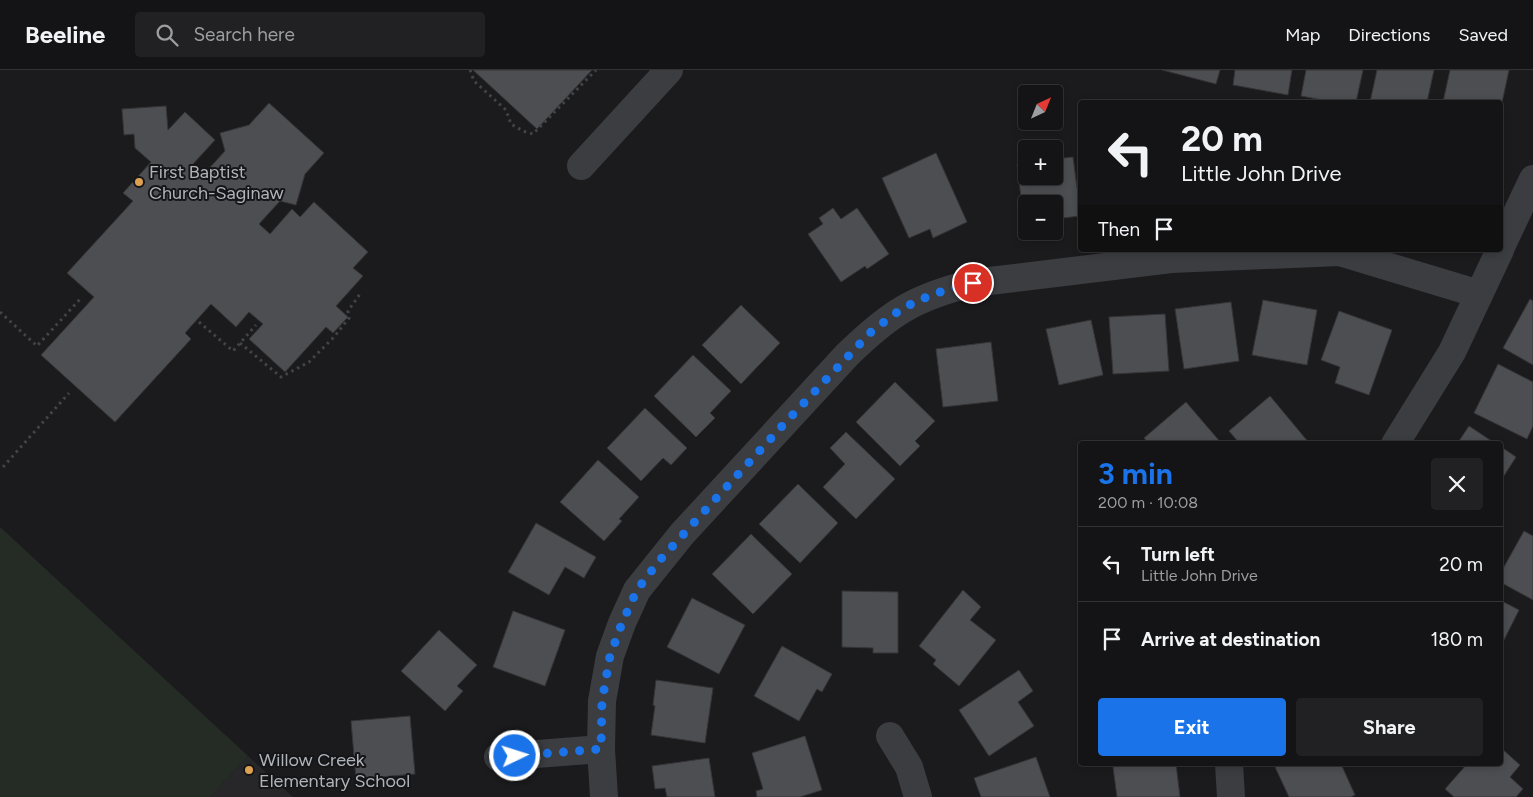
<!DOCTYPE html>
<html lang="en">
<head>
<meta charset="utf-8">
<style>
  body { margin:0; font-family:Figtree,sans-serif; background:#212123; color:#f1f3f6; height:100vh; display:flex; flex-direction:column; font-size:19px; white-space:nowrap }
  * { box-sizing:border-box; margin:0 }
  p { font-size:16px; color:#9d9ea1 }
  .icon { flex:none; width:28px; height:28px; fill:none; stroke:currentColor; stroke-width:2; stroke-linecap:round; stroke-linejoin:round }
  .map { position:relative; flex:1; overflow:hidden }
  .drawer { position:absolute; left:1078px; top:371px; width:425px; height:325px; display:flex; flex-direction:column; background:#141416; border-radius:5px; box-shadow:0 2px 8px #0003,0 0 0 1px #333335 }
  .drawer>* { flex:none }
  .guide { position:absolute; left:1078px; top:30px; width:425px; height:152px; border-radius:5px; box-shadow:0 2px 8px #0003,0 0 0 1px #333335; background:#141416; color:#f1f3f6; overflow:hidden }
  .needle { width:32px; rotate:43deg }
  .buttons { position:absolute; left:1018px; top:15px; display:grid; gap:10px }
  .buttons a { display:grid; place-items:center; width:45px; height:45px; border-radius:5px; background:#141416; box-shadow:0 2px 8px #0003,0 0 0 1px #333335; font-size:25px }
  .pin { position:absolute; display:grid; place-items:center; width:42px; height:42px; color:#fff; margin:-21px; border:2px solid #fff; border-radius:50%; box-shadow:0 1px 5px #0007 }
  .me { position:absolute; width:55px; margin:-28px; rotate:86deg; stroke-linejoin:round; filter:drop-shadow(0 0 4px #0008) }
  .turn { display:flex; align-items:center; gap:18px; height:105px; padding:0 20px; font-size:22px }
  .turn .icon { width:65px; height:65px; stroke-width:2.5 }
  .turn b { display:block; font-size:35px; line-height:42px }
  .then { display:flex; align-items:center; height:48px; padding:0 20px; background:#0003; gap:10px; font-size:19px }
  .round { display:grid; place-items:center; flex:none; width:52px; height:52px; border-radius:5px; background:#212123 }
  .summary { display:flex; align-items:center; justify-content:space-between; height:85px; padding:0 20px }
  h1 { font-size:30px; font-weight:700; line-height:38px; color:#1a73e8 }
  .cta { display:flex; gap:10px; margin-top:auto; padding:10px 20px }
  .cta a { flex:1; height:58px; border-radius:5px; background:#1a73e8; color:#fff; font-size:20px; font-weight:700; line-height:58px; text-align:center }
  .cta a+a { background:#212123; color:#f1f3f6 }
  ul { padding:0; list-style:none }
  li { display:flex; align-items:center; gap:15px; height:75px; padding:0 20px; border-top:1px solid #333335 }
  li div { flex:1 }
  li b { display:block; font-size:19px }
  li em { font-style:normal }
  header { display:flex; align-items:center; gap:30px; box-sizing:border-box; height:70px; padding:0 25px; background:#141416; border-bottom:1px solid #333335 }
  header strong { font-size:24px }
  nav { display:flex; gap:28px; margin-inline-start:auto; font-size:18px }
  .search { width:350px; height:45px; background:#212123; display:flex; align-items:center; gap:12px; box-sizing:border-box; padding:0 18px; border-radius:5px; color:#9d9ea1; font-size:19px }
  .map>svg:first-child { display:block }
  .built { fill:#27272a }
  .green { fill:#252c25 }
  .building { fill:#4d4e52; stroke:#353538 }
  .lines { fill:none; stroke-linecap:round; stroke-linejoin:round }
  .path { stroke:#424448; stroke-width:3; stroke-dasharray:2.5 4; stroke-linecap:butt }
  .minor { stroke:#3c3d41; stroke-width:28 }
  .route { stroke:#1a73e8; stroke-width:9; stroke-dasharray:0 16.2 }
  .poi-dot { fill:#dea151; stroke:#161618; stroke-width:2 }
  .labels { text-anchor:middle; stroke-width:4; stroke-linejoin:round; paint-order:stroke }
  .poi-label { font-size:18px; fill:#afb4bb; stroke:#161618; text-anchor:start }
</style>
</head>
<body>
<header>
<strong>Beeline</strong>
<div class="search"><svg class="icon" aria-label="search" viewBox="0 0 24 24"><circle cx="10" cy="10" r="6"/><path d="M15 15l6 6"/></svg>Search here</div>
<nav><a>Map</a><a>Directions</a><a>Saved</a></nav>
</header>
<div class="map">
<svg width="1533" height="727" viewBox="0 0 1533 727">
  <rect width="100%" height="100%" fill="#1b1b1d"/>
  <polygon class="built" points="248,686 293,727 210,727"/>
  <polygon class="green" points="0,457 248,686 210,727 0,727"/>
  <g class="building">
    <polygon points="473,0 592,0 537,59"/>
    <polygon points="1162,0 1220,0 1216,14"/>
    <polygon points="1235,0 1292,0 1288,25 1233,15"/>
    <polygon points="1306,0 1363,0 1356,32 1333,32 1301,26"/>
    <polygon points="1377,0 1434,0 1427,32 1370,32"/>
    <polygon points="1450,0 1509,0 1500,42 1500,32 1443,32"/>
    <polygon points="269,33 324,83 305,104 296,135 280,131 259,154 270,164 292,139 300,147 314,132 368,182 353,198 363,206 336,236 348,247 333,263 326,257 285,302 249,269 263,254 249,242 236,257 211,234 185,263 191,269 115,352 41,285 94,227 67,203 133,131 123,123 151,92 135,78 134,64 124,65 122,39 166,36 168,60 185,42 215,70 193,94 204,104 225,81 220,63 249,55"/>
    <polygon points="936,83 967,152 933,168 930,159 909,168 882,108"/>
    <polygon points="1073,87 1077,118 1080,118 1080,146 1054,149 1054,134 1026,134 1026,152 1024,153 1017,94 1026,93 1026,106 1054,106 1054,89"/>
    <polygon points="833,138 841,149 857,138 889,184 867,199 865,196 841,212 808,164 823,154 819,148"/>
    <polygon points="1530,229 1533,231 1533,295 1503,278"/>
    <polygon points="1263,230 1317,240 1307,295 1252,285"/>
    <polygon points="1231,232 1239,291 1184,299 1175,239"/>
    <polygon points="741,235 780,273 741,314 702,275"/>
    <polygon points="1339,241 1392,260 1369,325 1335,313 1340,297 1321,290"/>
    <polygon points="1165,244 1169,301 1113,304 1109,247"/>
    <polygon points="1091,250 1103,305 1059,315 1046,259"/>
    <polygon points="991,272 998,331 943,337 936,279"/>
    <polygon points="693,285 731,321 710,343 715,348 696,367 654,326"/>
    <polygon points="1498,294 1533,312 1533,356 1527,369 1474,343"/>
    <polygon points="895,312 935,351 915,371 920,376 900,396 856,352"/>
    <polygon points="1270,326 1310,374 1240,374 1229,361"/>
    <polygon points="1186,332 1222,374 1149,374 1144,368"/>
    <polygon points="645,338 687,378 671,395 663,388 641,411 607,378"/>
    <polygon points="1469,356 1496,374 1457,374"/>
    <polygon points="846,362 895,409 856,449 823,417 845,394 830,378"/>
    <polygon points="1500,376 1516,387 1500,412"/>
    <polygon points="598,390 639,427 619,449 622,451 604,471 560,432"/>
    <polygon points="798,414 838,453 800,493 759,454"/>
    <polygon points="536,453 596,487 584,508 565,497 549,525 508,502"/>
    <polygon points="1524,461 1533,466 1533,530 1500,512 1500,504"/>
    <polygon points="751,464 792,504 753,544 712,504"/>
    <polygon points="963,520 981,537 970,550 996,570 959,616 933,594 936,590 919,576"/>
    <polygon points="842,521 898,522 898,583 873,583 873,578 842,577"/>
    <polygon points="692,528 745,555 719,604 667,577"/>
    <polygon points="1500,530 1519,540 1500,578"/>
    <polygon points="513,541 565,560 545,616 493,597"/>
    <polygon points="439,560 477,595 457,616 463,621 445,641 401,601"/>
    <polygon points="782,576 832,604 822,622 817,619 799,651 754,626"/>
    <polygon points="1019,600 1033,621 1018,632 1034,656 989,686 959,640"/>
    <polygon points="656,610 713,618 705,673 651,665 655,636 653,635"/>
    <polygon points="410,646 415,704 356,709 351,651"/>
    <polygon points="805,666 822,720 800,727 757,727 756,721 763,719 752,683"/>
    <polygon points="1500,677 1520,695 1510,707 1523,719 1516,727 1454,727 1445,719 1467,694 1500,694"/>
    <polygon points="1036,687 1050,727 981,727 974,708"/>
    <polygon points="709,688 715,727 667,727 665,718 655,719 652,696"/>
    <polygon points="1134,694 1176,694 1180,727 1117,727 1113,697"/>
    <polygon points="1283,694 1341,694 1355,725 1351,727 1289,727 1275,697"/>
  </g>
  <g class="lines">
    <g class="path">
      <polyline points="470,0 474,11 506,40 511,54 523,61 533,64 596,0"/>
      <polyline points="0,242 37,276 82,227"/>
      <polyline points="199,252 233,281 256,255"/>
      <polyline points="240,273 281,307 309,292 334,267 349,248 348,241 360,224"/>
      <polyline points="3,397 69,323"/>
    </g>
    <g class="minor">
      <polyline points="581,96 669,0"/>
      <polyline points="1500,179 1533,109"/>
      <polyline points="1395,374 1452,282 1500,180"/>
      <polyline points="890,666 909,697 918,727"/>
      <polyline points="498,687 601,679"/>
      <polyline points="1229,694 1231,727"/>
      <path d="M604,727l-3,-48 1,-48 8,-45 12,-33 15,-33 45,-56 165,-179c43,-42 68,-58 126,-72l198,-24 169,-7 139,42"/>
    </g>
  </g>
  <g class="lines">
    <polyline class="route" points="515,686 601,679 602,631 610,586 622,553 637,520 659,491 784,354 872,261 900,240 919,230 948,219 973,213"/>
  </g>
  <g class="poi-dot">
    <circle cx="139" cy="112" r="5"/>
    <circle cx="249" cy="700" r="5"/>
  </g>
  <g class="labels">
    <g class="poi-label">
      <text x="149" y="108">First Baptist<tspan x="149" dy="21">Church-Saginaw</tspan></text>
      <text x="259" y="696">Willow Creek<tspan x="259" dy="21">Elementary School</tspan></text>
    </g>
  </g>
</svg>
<div class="buttons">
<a><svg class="needle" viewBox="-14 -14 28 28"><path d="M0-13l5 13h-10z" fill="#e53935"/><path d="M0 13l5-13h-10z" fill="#9d9ea1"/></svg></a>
<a>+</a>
<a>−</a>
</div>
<div class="pin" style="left:973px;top:213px;background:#d93025"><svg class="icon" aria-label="arrive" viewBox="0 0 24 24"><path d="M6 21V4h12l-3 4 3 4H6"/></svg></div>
<svg class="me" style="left:515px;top:686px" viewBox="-20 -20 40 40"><circle r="17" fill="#1a73e8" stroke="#fff" stroke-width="3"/><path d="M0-11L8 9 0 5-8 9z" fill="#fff"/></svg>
<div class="guide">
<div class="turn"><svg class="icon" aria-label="left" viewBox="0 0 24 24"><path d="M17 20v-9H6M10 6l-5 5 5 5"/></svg><div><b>20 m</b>Little John Drive</div></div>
<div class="then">Then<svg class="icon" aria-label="arrive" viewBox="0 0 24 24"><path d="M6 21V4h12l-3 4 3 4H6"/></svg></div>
</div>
<section class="drawer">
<div class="summary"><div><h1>3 min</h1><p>200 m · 10:08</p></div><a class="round"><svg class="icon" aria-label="close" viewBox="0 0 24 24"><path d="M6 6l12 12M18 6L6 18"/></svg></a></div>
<ul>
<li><svg class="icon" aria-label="left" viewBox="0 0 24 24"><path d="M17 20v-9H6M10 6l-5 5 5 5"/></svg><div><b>Turn left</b><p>Little John Drive</p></div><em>20 m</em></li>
<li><svg class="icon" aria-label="arrive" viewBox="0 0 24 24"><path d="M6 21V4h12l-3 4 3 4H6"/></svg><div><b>Arrive at destination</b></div><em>180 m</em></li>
</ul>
<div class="cta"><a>Exit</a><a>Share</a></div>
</section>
</div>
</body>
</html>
